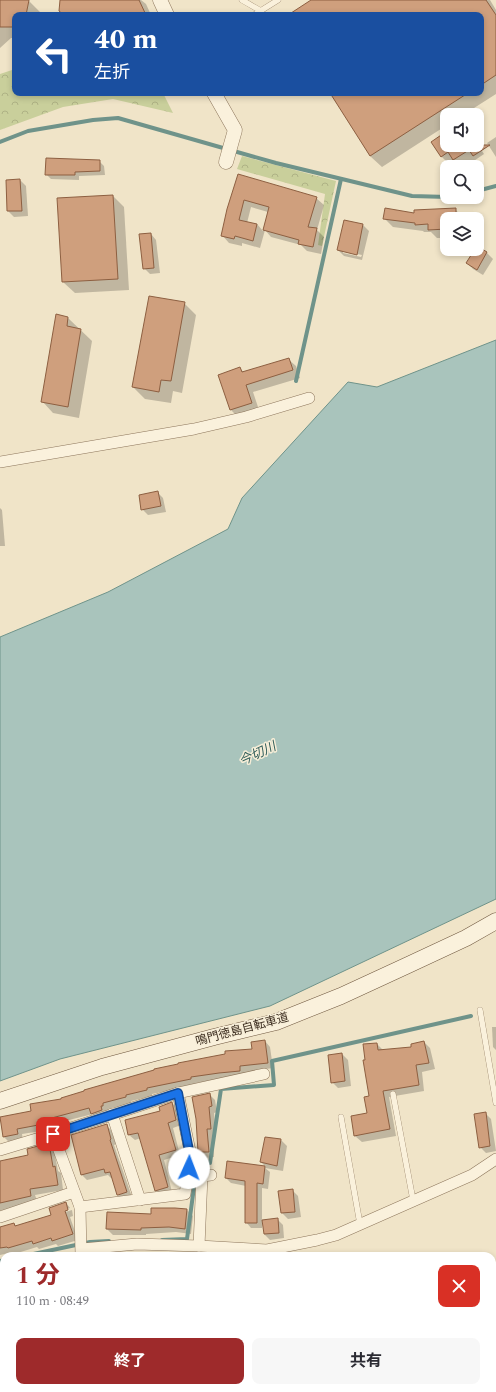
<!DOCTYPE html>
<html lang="ja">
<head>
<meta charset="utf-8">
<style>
  body { margin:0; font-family:Spectral,"Noto Sans JP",serif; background:#f7f7f7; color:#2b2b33; height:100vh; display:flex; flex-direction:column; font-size:15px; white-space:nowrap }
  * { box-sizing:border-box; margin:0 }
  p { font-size:13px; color:#7c7c81 }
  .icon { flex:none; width:22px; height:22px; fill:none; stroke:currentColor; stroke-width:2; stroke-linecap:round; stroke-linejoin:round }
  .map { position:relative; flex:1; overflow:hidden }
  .side { position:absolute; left:0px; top:1252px; width:496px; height:140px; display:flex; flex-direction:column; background:#fff; border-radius:12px 12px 0 0; box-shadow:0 2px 6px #0003 }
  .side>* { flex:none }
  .top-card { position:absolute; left:12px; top:12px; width:472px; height:84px; border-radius:8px; box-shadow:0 2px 6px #0003; background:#1a4fa0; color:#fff; overflow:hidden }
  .fabs { position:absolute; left:440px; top:108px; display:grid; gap:8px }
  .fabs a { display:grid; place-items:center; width:44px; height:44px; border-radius:8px; background:#fff; box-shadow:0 2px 6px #0003; font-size:20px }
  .pin { position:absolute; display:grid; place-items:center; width:34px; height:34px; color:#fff; margin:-17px; border-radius:8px; box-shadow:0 2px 6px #0006 }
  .me { position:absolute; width:44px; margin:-22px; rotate:2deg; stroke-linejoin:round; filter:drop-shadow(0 0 3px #0008) }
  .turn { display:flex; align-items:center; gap:14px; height:84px; padding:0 16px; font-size:18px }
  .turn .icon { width:52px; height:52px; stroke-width:2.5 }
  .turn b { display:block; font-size:28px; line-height:34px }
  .round { display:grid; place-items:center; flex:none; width:42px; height:42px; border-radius:8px; background:#f7f7f7 }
  .headline { display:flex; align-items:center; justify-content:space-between; height:68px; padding:0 16px }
  h1 { font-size:24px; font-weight:700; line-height:30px; color:#9e2a2b }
  .button { display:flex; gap:8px; margin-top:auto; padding:8px 16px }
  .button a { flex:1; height:46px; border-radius:8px; background:#9e2a2b; color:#fff; font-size:16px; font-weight:700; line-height:46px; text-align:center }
  .button a+a { background:#f7f7f7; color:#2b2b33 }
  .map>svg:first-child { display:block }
  .forest { fill:url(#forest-crowns) }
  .water { fill:#a9c4bc; stroke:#6f938a }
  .shadow { fill:#0003; fill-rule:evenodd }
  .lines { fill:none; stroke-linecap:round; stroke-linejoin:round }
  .stream { stroke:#6f938a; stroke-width:4 }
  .building { fill:#cf9f7d; stroke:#8d5f41 }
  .service-casing { stroke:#8d765c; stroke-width:6 }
  .minor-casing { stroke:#8d765c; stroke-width:12 }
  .tertiary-casing { stroke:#8d765c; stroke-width:15 }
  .secondary-casing { stroke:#6f573f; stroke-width:17 }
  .service { stroke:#faf1dc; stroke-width:5.5 }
  .minor { stroke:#faf1dc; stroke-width:11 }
  .tertiary { stroke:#faf1dc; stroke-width:14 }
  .secondary { stroke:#faf1dc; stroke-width:16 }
  .route-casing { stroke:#114b97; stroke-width:10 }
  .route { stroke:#1a73e8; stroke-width:7 }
  .labels { text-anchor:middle; stroke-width:3; stroke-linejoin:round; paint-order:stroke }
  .street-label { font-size:12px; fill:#3d2e20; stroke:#f7eed8 }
  .water-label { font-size:13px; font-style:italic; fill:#2f5d5a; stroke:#f7eed8 }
</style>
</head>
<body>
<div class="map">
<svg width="496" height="1392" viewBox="0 0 496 1392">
  <defs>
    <pattern id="forest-crowns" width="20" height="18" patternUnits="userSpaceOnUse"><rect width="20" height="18" fill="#c9cf9b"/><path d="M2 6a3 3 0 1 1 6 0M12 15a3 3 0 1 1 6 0" fill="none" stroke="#aeb285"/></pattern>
  </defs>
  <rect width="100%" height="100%" fill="#f0e4c8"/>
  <g class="forest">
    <polygon points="15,69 15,93 163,93 173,113 113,99 63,107 0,130 0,74"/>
    <polygon points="242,156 336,181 322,246 318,245 325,194 237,169"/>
  </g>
  <polygon class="water" points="496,340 496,899 270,1006 60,1059 0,1081 0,637 108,592 228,529 242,498 348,382 377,387"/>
  <g class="shadow">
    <polygon points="0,0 28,0 40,12 39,15 15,15 15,38 11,38 0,48"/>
    <polygon points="61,0 141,0 146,4 151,15 65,15"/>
    <polygon points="313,0 490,0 496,10 496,94 463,115 447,115 447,125 382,167 370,156 331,93 481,93 481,15 290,15"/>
    <polygon points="447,133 447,145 477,145 477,144 484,154 465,167 461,167 456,161 450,165 441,156"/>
    <polygon points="496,137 496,157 487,143"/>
    <polygon points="99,161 104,166 105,175 79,176 79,180 51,179 46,174"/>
    <path d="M239,175l77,23 8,7 -7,25 7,7 -3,17 -14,-3 -6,-6 -30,-8 -6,-7 -5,18 -18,-5v3l-13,-3 -7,-8zM251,207l17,5 -5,19 -6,-7 -10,-1z"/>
    <polygon points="20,180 26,186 28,216 14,217 8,211 7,181"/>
    <polygon points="113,196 124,207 129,290 75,293 63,282"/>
    <polygon points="455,209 464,219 447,219 447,238 437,238 431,232 424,232 423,231 393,227 384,218"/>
    <path d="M345,221l18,4 6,6 -7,29 -18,-4 -6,-6zM343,251l19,4 -1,2 -18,-4z"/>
    <polygon points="151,234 156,240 160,273 150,274 144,268"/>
    <polygon points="477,247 487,253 493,259 483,275 473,269 467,263"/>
    <polygon points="184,303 196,315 182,393 173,391 171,403 145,399 133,387"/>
    <polygon points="57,316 68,318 92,341 79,418 53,413 42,401"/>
    <polygon points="288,359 296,366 300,378 253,392 259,410 238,417 231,410 240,368 244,373"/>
    <polygon points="158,493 163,498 166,512 148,515 142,509"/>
    <polygon points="0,508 2,510 5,546 0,546"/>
    <polygon points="492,1027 496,1027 496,1050 493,1047"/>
    <polygon points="265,1041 270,1047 273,1068 245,1072 245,1077 226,1078 196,1083 197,1085 152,1094 152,1096 131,1101 132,1103 108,1109 109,1111 98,1119 93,1114 53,1124 54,1129 22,1134 23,1140 10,1143 4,1137 0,1118 32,1112 62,1100 253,1050"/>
    <polygon points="424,1042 430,1048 435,1069 422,1072 424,1091 389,1097 396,1136 362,1142 355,1136 368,1114 371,1097 366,1060 377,1044 383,1050 413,1048"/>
    <polygon points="342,1054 348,1060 351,1086 338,1088 332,1082"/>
    <polygon points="210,1095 215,1100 217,1112 214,1113 216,1134 213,1135 214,1157 205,1158 199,1152"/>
    <polygon points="172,1103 177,1108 181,1125 173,1128 180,1155 164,1160 172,1192 162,1195 156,1190 141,1138 135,1140 129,1135"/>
    <polygon points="485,1113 491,1119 496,1151 486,1153 480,1147"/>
    <polygon points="106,1125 111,1130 116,1144 114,1145 132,1197 123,1200 118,1195 113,1177 111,1178 108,1175 87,1180 82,1175"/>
    <polygon points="266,1138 281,1140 287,1146 283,1171 265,1168 270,1172 268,1189 262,1188 262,1228 251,1228 246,1222 246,1186 231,1183 226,1178 228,1162 266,1167 261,1162"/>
    <polygon points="49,1144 54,1150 58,1171 61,1173 63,1190 35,1195 37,1201 0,1211 0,1177 29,1156"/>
    <polygon points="292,1190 298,1196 301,1217 288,1219 282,1213 279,1192"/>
    <polygon points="66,1203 70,1208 61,1211 62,1213 72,1210 73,1216 70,1217 78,1240 58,1246 56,1244 39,1249 37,1247 14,1254 13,1252 0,1255 0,1234 14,1224 17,1227 52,1216"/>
    <polygon points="187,1210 193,1216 191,1234 176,1232 146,1234 146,1235 113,1235 107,1229 152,1215"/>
    <polygon points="277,1219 283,1225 284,1238 270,1240 264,1234"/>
  </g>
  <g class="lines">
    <g class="stream">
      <polyline points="0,142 28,131 93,120 118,118 276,163 412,196 448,197"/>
      <polyline points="477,191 496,186"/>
      <polyline points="296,381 341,179"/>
      <polyline points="162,1240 187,1239 197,1165 210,1163 221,1089 274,1085 272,1061 471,1016"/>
      <polyline points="24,1256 90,1242 109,1241"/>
      <polyline points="0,1261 4,1260"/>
    </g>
  </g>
  <g class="building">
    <polygon points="0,0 29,0 26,15 15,15 15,27 0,27"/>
    <polygon points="60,0 139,0 146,15 64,15 59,11"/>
    <polygon points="311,0 486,0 496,15 496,75 481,85 481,15 288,15"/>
    <polygon points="330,93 468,93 370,156"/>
    <polygon points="447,131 447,145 490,145 473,156 469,150 453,160 448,152 441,157 431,142"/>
    <polygon points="46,158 100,160 100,171 75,172 75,175 45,175"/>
    <polygon points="238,174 317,197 308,227 317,228 313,247 298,244 299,240 263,230 269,207 244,200 239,220 257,224 253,241 235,236 234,239 221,236 227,209"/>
    <polygon points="20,179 22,211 7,211 6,180"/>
    <polygon points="113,195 118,279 62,282 57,198"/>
    <polygon points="385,208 414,213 414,210 456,208 456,219 447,219 447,229 428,230 428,224 415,225 415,223 383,219"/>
    <polygon points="344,220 363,224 357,255 337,250"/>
    <polygon points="151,233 154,268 143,269 139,234"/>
    <polygon points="477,246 487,252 477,270 466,263 475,249 477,249"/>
    <polygon points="149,296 185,302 171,381 161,380 159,392 132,387"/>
    <polygon points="56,314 68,317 67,326 81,329 68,407 41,402"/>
    <polygon points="289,358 293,370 246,385 252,403 230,410 218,375 240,367 242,372"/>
    <polygon points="158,491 161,506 141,510 139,495"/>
    <polygon points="265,1040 268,1063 240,1066 240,1071 219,1073 191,1077 191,1079 147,1088 147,1090 126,1095 126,1097 103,1103 103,1106 101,1106 102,1110 91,1114 89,1108 48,1119 49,1123 17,1129 18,1134 3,1137 0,1117 31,1111 30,1104 61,1099 61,1098 84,1091 84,1090 154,1070 154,1069 178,1064 178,1063 225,1054 225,1051 252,1049 251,1042"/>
    <polygon points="424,1041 429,1063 416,1065 419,1085 383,1091 390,1129 354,1136 351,1116 367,1113 364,1097 369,1096 363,1060 365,1060 363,1044 377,1043 378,1050 411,1047 411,1044"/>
    <polygon points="342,1053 345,1081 331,1083 328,1055"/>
    <polygon points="210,1093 212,1106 209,1107 211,1129 207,1129 209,1152 198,1152 196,1119 192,1097"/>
    <polygon points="172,1102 176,1120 168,1123 176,1150 159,1155 168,1187 155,1191 138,1133 128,1135 125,1120 160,1111 159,1107"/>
    <polygon points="486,1112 490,1146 479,1148 474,1114"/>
    <polygon points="107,1124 111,1139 110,1140 127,1192 118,1195 117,1195 110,1172 105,1173 104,1169 81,1175 71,1135"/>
    <polygon points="265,1137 281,1139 277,1166 260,1162"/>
    <polygon points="49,1143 53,1167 55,1166 58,1185 30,1189 31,1196 0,1203 0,1161 28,1155 27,1149"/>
    <polygon points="227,1161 265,1166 263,1184 257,1183 257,1223 245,1223 245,1181 225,1178"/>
    <polygon points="293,1189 295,1212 281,1213 278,1191"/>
    <polygon points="66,1202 68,1210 65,1211 73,1234 52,1241 51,1238 33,1244 32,1241 8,1248 7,1247 0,1248 0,1227 14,1223 15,1226 51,1215 49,1208"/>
    <polygon points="151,1208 175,1208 187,1209 185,1229 169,1227 141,1228 141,1230 106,1229 107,1212 151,1214"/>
    <polygon points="278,1218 279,1233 264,1234 262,1220"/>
  </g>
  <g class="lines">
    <defs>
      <g id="service">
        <polyline points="242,0 261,11"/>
        <polyline points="254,15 278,0"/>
        <polyline points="480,1010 496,1103"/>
        <polyline points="393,1094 413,1200"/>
        <polyline points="341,1117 360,1224"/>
      </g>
      <g id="minor">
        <polyline points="0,462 194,429 246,417 309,398"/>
        <polyline points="112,1114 140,1200"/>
        <polyline points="53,1134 178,1093 264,1074"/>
        <polyline points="0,1150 53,1134 80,1207 81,1255"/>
        <polyline points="80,1207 185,1194 191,1156 178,1093"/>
        <polyline points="0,1217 74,1192"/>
        <polyline points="199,1246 202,1176 211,1175"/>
        <polyline points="82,1249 137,1244 199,1246 267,1250 317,1240 336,1235 472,1175 496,1159"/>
        <polyline points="66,1392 67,1388"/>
      </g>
      <g id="tertiary">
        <polyline points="160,0 167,15"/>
        <polyline points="214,93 235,130 226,162"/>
      </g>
      <polyline id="secondary" points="0,1101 102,1067 214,1037 276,1022 341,996 406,966 466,938 496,921"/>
    </defs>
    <use href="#service" class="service-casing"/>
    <use href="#minor" class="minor-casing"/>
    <use href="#tertiary" class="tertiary-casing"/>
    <use href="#secondary" class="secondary-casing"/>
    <use href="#service" class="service"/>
    <use href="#minor" class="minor"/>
    <use href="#tertiary" class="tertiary"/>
    <use href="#secondary" class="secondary"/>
  </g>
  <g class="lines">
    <defs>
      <polyline id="route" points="53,1134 178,1093 190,1156 189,1168"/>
    </defs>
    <use href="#route" class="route-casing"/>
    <use href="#route" class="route"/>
  </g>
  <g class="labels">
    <g class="street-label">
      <text transform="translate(242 1029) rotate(-15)" y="4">鳴門徳島自転車道</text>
    </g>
    <g class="water-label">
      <text transform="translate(257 753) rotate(-25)" y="5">今切川</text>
    </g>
  </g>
</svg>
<div class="fabs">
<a><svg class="icon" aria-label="sound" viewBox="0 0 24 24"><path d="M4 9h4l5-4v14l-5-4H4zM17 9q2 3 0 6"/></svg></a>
<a><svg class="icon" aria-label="search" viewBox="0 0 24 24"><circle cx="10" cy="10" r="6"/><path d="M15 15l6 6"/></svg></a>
<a><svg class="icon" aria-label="layers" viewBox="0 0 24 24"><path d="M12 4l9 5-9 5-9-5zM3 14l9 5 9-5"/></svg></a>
</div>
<div class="pin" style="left:53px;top:1134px;background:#d93025"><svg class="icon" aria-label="arrive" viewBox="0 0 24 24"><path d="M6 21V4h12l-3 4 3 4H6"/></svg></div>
<svg class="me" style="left:189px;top:1168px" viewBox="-20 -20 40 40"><circle r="19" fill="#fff"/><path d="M0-13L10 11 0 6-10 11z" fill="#1a73e8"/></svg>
<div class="top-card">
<div class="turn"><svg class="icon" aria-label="left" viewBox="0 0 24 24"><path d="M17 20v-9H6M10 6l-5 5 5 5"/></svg><div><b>40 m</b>左折</div></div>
</div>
<section class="side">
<div class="headline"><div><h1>1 分</h1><p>110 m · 08:49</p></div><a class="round" style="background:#d93025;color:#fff"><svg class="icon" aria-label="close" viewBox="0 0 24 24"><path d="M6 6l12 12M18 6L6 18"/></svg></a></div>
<div class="button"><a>終了</a><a>共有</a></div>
</section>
</div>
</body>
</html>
